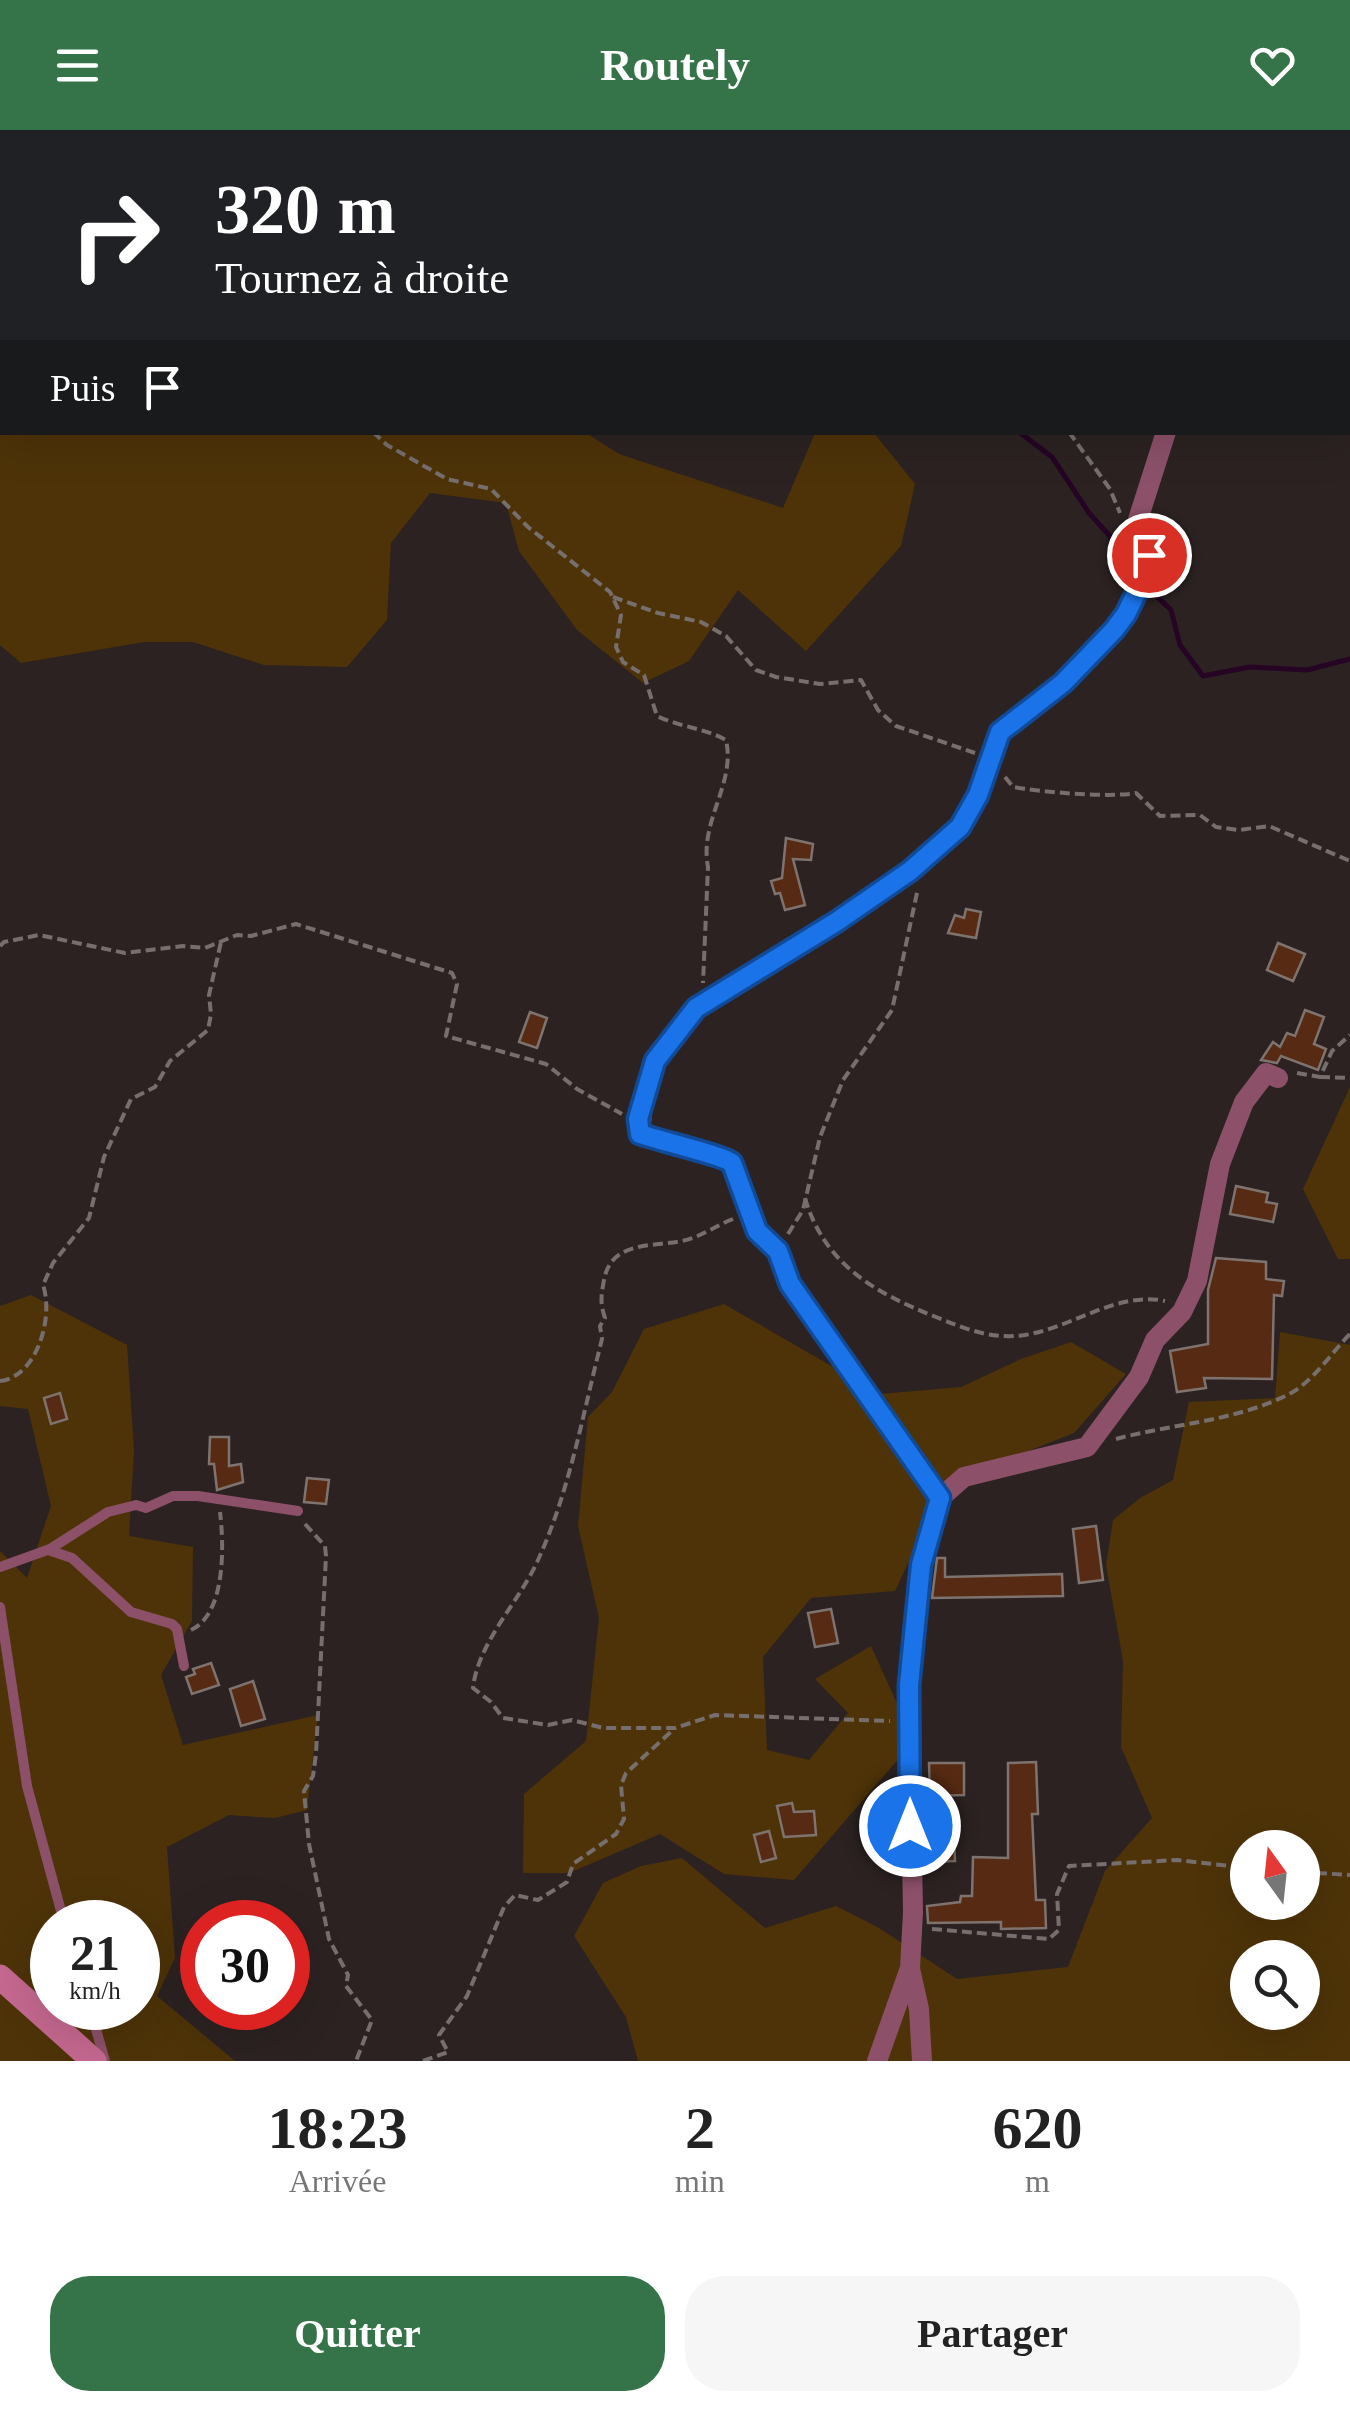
<!DOCTYPE html>
<html lang="fr">
<head>
<meta charset="utf-8">
<style>
  body { margin:0; font-family:"Times New Roman",serif; background:#f6f6f6; color:#222; height:100vh; display:flex; flex-direction:column; font-size:38px; white-space:nowrap }
  * { box-sizing:border-box; margin:0 }
  p { font-size:32px; color:#767676 }
  .icon { flex:none; width:55px; height:55px; fill:none; stroke:currentColor; stroke-width:2; stroke-linecap:round; stroke-linejoin:round }
  .map { position:relative; height:1931px; overflow:hidden }
  .details { display:flex; flex-direction:column; background:#fff; flex:1 }
  .details>* { flex:none }
  .top-card { position:absolute; left:0px; top:0px; width:1350px; height:305px; box-shadow:0 10px 40px #0002; background:#202124; color:#fff; overflow:hidden }
  .needle { width:65px; rotate:345deg }
  .fabs { position:absolute; left:1230px; top:1700px; display:grid; gap:20px }
  .fabs a { display:grid; place-items:center; width:90px; height:90px; border-radius:50%; background:#fff; box-shadow:0 10px 40px #0002; font-size:50px }
  .speed { position:absolute; left:30px; top:1770px; display:flex; gap:20px; font-size:50px; font-weight:700; text-align:center }
  .speed>* { display:grid; place-content:center; width:130px; height:130px; border-radius:50%; background:#fff; box-shadow:0 10px 40px #0002; line-height:1 }
  .speed small { font-size:25px; font-weight:400 }
  .speed .limit { border:15px solid #d22; background:#fff; color:#111 }
  .pin { position:absolute; display:grid; place-items:center; width:85px; height:85px; color:#fff; margin:-42px; border:5px solid #fff; border-radius:50%; box-shadow:0 2px 10px #0007 }
  .me { position:absolute; width:110px; margin:-55px; rotate:0deg; stroke-linejoin:round; filter:drop-shadow(0 0 8px #0008) }
  .turn { display:flex; align-items:center; gap:35px; height:210px; padding:0 50px; font-size:45px }
  .turn .icon { width:130px; height:130px; stroke-width:2.5 }
  .turn b { display:block; font-size:70px; line-height:85px }
  .then { display:flex; align-items:center; height:95px; padding:0 50px; background:#0003; gap:20px; font-size:38px }
  .eta { display:flex; justify-content:space-evenly; align-items:center; height:170px; text-align:center }
  .eta b { font-size:60px; font-weight:700; line-height:70px }
  .button { display:flex; gap:20px; margin-top:auto; padding:20px 50px }
  .button a { flex:1; height:115px; border-radius:40px; background:#357348; color:#fff; font-size:40px; font-weight:700; line-height:115px; text-align:center }
  .button a+a { background:#f6f6f6; color:#222 }
  header { display:flex; justify-content:space-between; align-items:center; height:130px; padding:0 50px; background:#357348; color:#fff; font-size:45px; font-weight:700 }
  .map>svg:first-child { display:block }
  .green { fill:#4e3308; fill-rule:evenodd }
  .lines { fill:none; stroke-linecap:round; stroke-linejoin:round }
  .stream { stroke:#250424; stroke-width:5 }
  .building { fill:#572b13; stroke:#7e736e; stroke-width:2.5 }
  .path { stroke:#776e6e; stroke-width:4; stroke-dasharray:10 5; stroke-linecap:butt }
  .lane { stroke:#8c5169; stroke-width:10 }
  .street { stroke:#8c5169; stroke-width:20 }
  .secondary { stroke:#c5688f; stroke-width:25 }
  .route-casing { stroke:#114b97; stroke-width:25 }
  .route { stroke:#1a73e8; stroke-width:18 }
</style>
</head>
<body>
<header><svg class="icon" aria-label="menu" viewBox="0 0 24 24"><path d="M4 6h16M4 12h16M4 18h16"/></svg>Routely<svg class="icon" aria-label="heart" viewBox="0 0 24 24"><path d="M12 20l-8-8c-3-5 5-10 8-4 3-6 11-1 8 4z"/></svg></header>
<div class="map">
<svg width="1350" height="1931" viewBox="0 0 1350 1931">
  <rect width="100%" height="100%" fill="#2c2222"/>
  <g class="green">
    <polygon points="0,0 586,2 2,2 2,302 586,303 619,324 783,378 815,303 874,303 915,354 901,416 806,521 738,460 689,531 643,553 577,500 519,421 506,373 430,363 391,413 387,490 347,537 264,535 193,512 144,512 21,533 0,515"/>
    <polygon points="1350,957 1350,1129 1338,1129 1303,1059"/>
    <path d="M31,1165l96,50 7,105 -5,86 64,11 -1,74 -31,54 22,70 135,-30 -11,95 -32,8 -46,-3 -62,32 8,111 -18,38 78,65h-235v-510l27,27 24,-72 -23,-97 -28,-3v-100zM52,1792h86v86h-86z"/>
    <polygon points="724,1174 880,1264 961,1257 1021,1229 1071,1212 1126,1244 1074,1303 946,1353 895,1461 811,1468 763,1527 767,1620 809,1630 848,1583 815,1549 871,1516 914,1611 794,1750 724,1744 660,1704 569,1743 523,1743 524,1664 586,1611 599,1488 578,1396 588,1287 612,1262 644,1199"/>
    <path d="M1280,1202l70,13v716h-712l-12,-44 -52,-81 29,-53 38,-17 41,-8 83,70 71,-22 43,22 78,51 111,-12 37,-96 47,-53 -31,-71 2,-86 -17,-96 7,-45 27,-22 33,-18 16,-78 86,-4zM1248,1718h54v54h-54zM1248,1828h54v54h-54z"/>
  </g>
  <g class="lines">
    <g class="stream">
      <polyline points="895,0 896,2"/>
      <polyline points="1019,302 1052,327 1089,383 1109,405 1118,426 1137,442"/>
      <polyline points="1146,456 1171,480 1180,515 1203,546 1250,537 1307,540 1350,529"/>
    </g>
  </g>
  <g class="building">
    <polygon points="786,708 813,714 811,730 793,729 805,775 785,780 780,763 775,764 771,751 782,748"/>
    <polygon points="966,779 981,782 976,808 948,803 955,785 964,788"/>
    <polygon points="1278,813 1305,824 1293,851 1267,840"/>
    <polygon points="1305,880 1324,887 1314,914 1326,919 1318,940 1281,926 1277,933 1261,930 1273,912 1280,917 1287,903 1295,906"/>
    <polygon points="530,882 547,888 537,918 519,912"/>
    <polygon points="1236,1056 1268,1063 1266,1072 1277,1074 1273,1092 1230,1084"/>
    <polygon points="1216,1128 1266,1132 1266,1149 1284,1151 1282,1166 1274,1165 1272,1249 1204,1248 1206,1258 1177,1262 1170,1221 1208,1214 1208,1160"/>
    <polygon points="60,1263 67,1289 51,1294 44,1268"/>
    <polygon points="210,1307 229,1307 229,1336 241,1334 243,1352 217,1360 214,1334 209,1334"/>
    <polygon points="307,1348 329,1350 326,1374 304,1372"/>
    <polygon points="1096,1396 1103,1450 1079,1453 1073,1399"/>
    <polygon points="937,1428 945,1428 945,1447 1062,1444 1063,1466 932,1468"/>
    <polygon points="831,1479 838,1513 815,1517 808,1483"/>
    <polygon points="211,1533 219,1555 192,1564 186,1547 195,1544 193,1539"/>
    <polygon points="253,1551 265,1589 241,1596 230,1559"/>
    <polygon points="1036,1632 1038,1684 1032,1684 1036,1770 1045,1770 1046,1798 1001,1799 1001,1792 928,1793 927,1776 960,1772 961,1766 972,1766 973,1727 1008,1728 1008,1633"/>
    <polygon points="929,1633 964,1633 964,1665 930,1666"/>
    <polygon points="792,1673 794,1682 814,1681 816,1705 784,1707 777,1676"/>
    <polygon points="769,1701 776,1728 761,1732 754,1705"/>
    <polygon points="954,1705 955,1731 926,1732 926,1706"/>
  </g>
  <g class="lines">
    <g class="path">
      <polyline points="1069,2 1070,0"/>
      <polyline points="0,161 2,163"/>
      <polyline points="0,217 2,217"/>
      <path d="M373,302l14,13 60,34 44,10 37,38 82,65 11,23 -5,32 7,15 21,13 13,41c23,11 47,12 69,24 10,44 -27,81 -18,127l-5,116"/>
      <polyline points="1069,302 1110,359 1120,383"/>
      <polyline points="613,467 658,483 701,492 726,506 756,540 776,547 820,554 861,550 878,580 896,596 975,623"/>
      <path d="M1005,647l8,10c29,5 96,11 123,6l24,23 40,-1 16,12 23,3 30,-4 81,35"/>
      <polyline points="0,816 4,812 39,805 125,823 183,816 205,818 237,805 251,806 296,794 452,843 457,854 446,906 546,934 577,959 622,984"/>
      <polyline points="1297,943 1320,947 1332,921 1350,905"/>
      <polyline points="1320,947 1350,948"/>
      <path d="M805,1068c19,66 70,95 131,119 30,12 56,23 89,18 49,-8 92,-44 140,-34"/>
      <path d="M733,1089c-18,7 -32,18 -51,22 -31,6 -71,0 -78,39 -3,16 -4,23 1,38l-5,8 2,13c-19,74 -32,151 -64,221 -18,41 -60,82 -65,128l18,14 12,16 45,7 24,-5 31,8h72l40,-13 175,6"/>
      <polyline points="788,1104 803,1080 820,1007 843,950 892,880 918,758"/>
      <path d="M0,1251c37,-4 54,-64 43,-96l10,-22 36,-45 15,-61 27,-58 24,-12 15,-26 38,-31 3,-16 -2,-19 12,-53"/>
      <path d="M1116,1309c56,-15 121,-18 173,-45 23,-11 43,-42 61,-60"/>
      <polyline points="305,1394 325,1416 326,1426 316,1624 313,1646 304,1661 309,1714 329,1809 348,1845 346,1856 372,1890 356,1931"/>
      <path d="M191,1500c35,-16 33,-85 29,-118"/>
      <polyline points="1302,1742 1350,1745"/>
      <polyline points="932,1799 1049,1809 1059,1800 1057,1764 1069,1736 1177,1730 1248,1738"/>
      <polyline points="423,1931 448,1922 439,1905 467,1866 504,1777 515,1765 538,1770 567,1752 573,1734 616,1704 624,1689 621,1655 626,1643 674,1599"/>
    </g>
    <g class="lane">
      <polyline points="48,1420 72,1428 131,1482 172,1494 177,1499 184,1536"/>
      <polyline points="0,1437 50,1419 108,1382 136,1375 146,1378 173,1366 198,1366 298,1381"/>
      <polyline points="0,1477 27,1656 64,1792"/>
      <polyline points="90,1878 105,1931"/>
    </g>
    <g class="street">
      <polyline points="1348,42 1350,43"/>
      <path d="M940,1368l-151,-214 -11,-33 -21,-20 -25,-68c-6,-7 -75,-23 -92,-28l4,-42 11,-32 41,-54 140,-85 74,-51 50,-44 19,-32 21,-63 63,-49 51,-53 12,-16 25,-51 -2,-8 -12,-13 -1,-16 30,-94"/>
      <polyline points="910,1839 919,1879 922,1931"/>
      <polyline points="877,1931 910,1838 913,1782 909,1555 921,1435 940,1368 964,1347 1087,1317 1139,1247 1155,1210 1182,1182 1197,1151 1220,1034 1244,972 1266,943 1278,948"/>
    </g>
    <polyline class="secondary" points="0,1847 94,1931"/>
  </g>
  <g class="lines">
    <defs>
      <path id="route" d="M910,1696l-1,-141 12,-120 19,-67 -150,-214 -12,-33 -21,-20 -25,-68c-7,-7 -75,-23 -92,-29l-2,-15 17,-58 41,-53 140,-86 74,-51 50,-44 18,-32 22,-63 63,-49 51,-53 12,-16 25,-51 -2,-8"/>
    </defs>
    <use href="#route" class="route-casing"/>
    <use href="#route" class="route"/>
  </g>
</svg>
<div class="fabs">
<a><svg class="needle" viewBox="-14 -14 28 28"><path d="M0-13l5 13h-10z" fill="#e53935"/><path d="M0 13l5-13h-10z" fill="#767676"/></svg></a>
<a><svg class="icon" aria-label="search" viewBox="0 0 24 24"><circle cx="10" cy="10" r="6"/><path d="M15 15l6 6"/></svg></a>
</div>
<div class="speed"><div>21<small>km/h</small></div><div class="limit">30</div></div>
<div class="pin" style="left:1149px;top:425px;background:#d93025"><svg class="icon" aria-label="arrive" viewBox="0 0 24 24"><path d="M6 21V4h12l-3 4 3 4H6"/></svg></div>
<svg class="me" style="left:910px;top:1696px" viewBox="-20 -20 40 40"><circle r="17" fill="#1a73e8" stroke="#fff" stroke-width="3"/><path d="M0-11L8 9 0 5-8 9z" fill="#fff"/></svg>
<div class="top-card">
<div class="turn"><svg class="icon" aria-label="right" viewBox="0 0 24 24"><path d="M7 20v-9h11M14 6l5 5-5 5"/></svg><div><b>320 m</b>Tournez à droite</div></div>
<div class="then">Puis<svg class="icon" aria-label="arrive" viewBox="0 0 24 24"><path d="M6 21V4h12l-3 4 3 4H6"/></svg></div>
</div>
</div>
<section class="details">
<div class="eta">
<div><b>18:23</b><p>Arrivée</p></div>
<div><b>2</b><p>min</p></div>
<div><b>620</b><p>m</p></div>
</div>
<div class="button"><a>Quitter</a><a>Partager</a></div>
</section>
</body>
</html>
